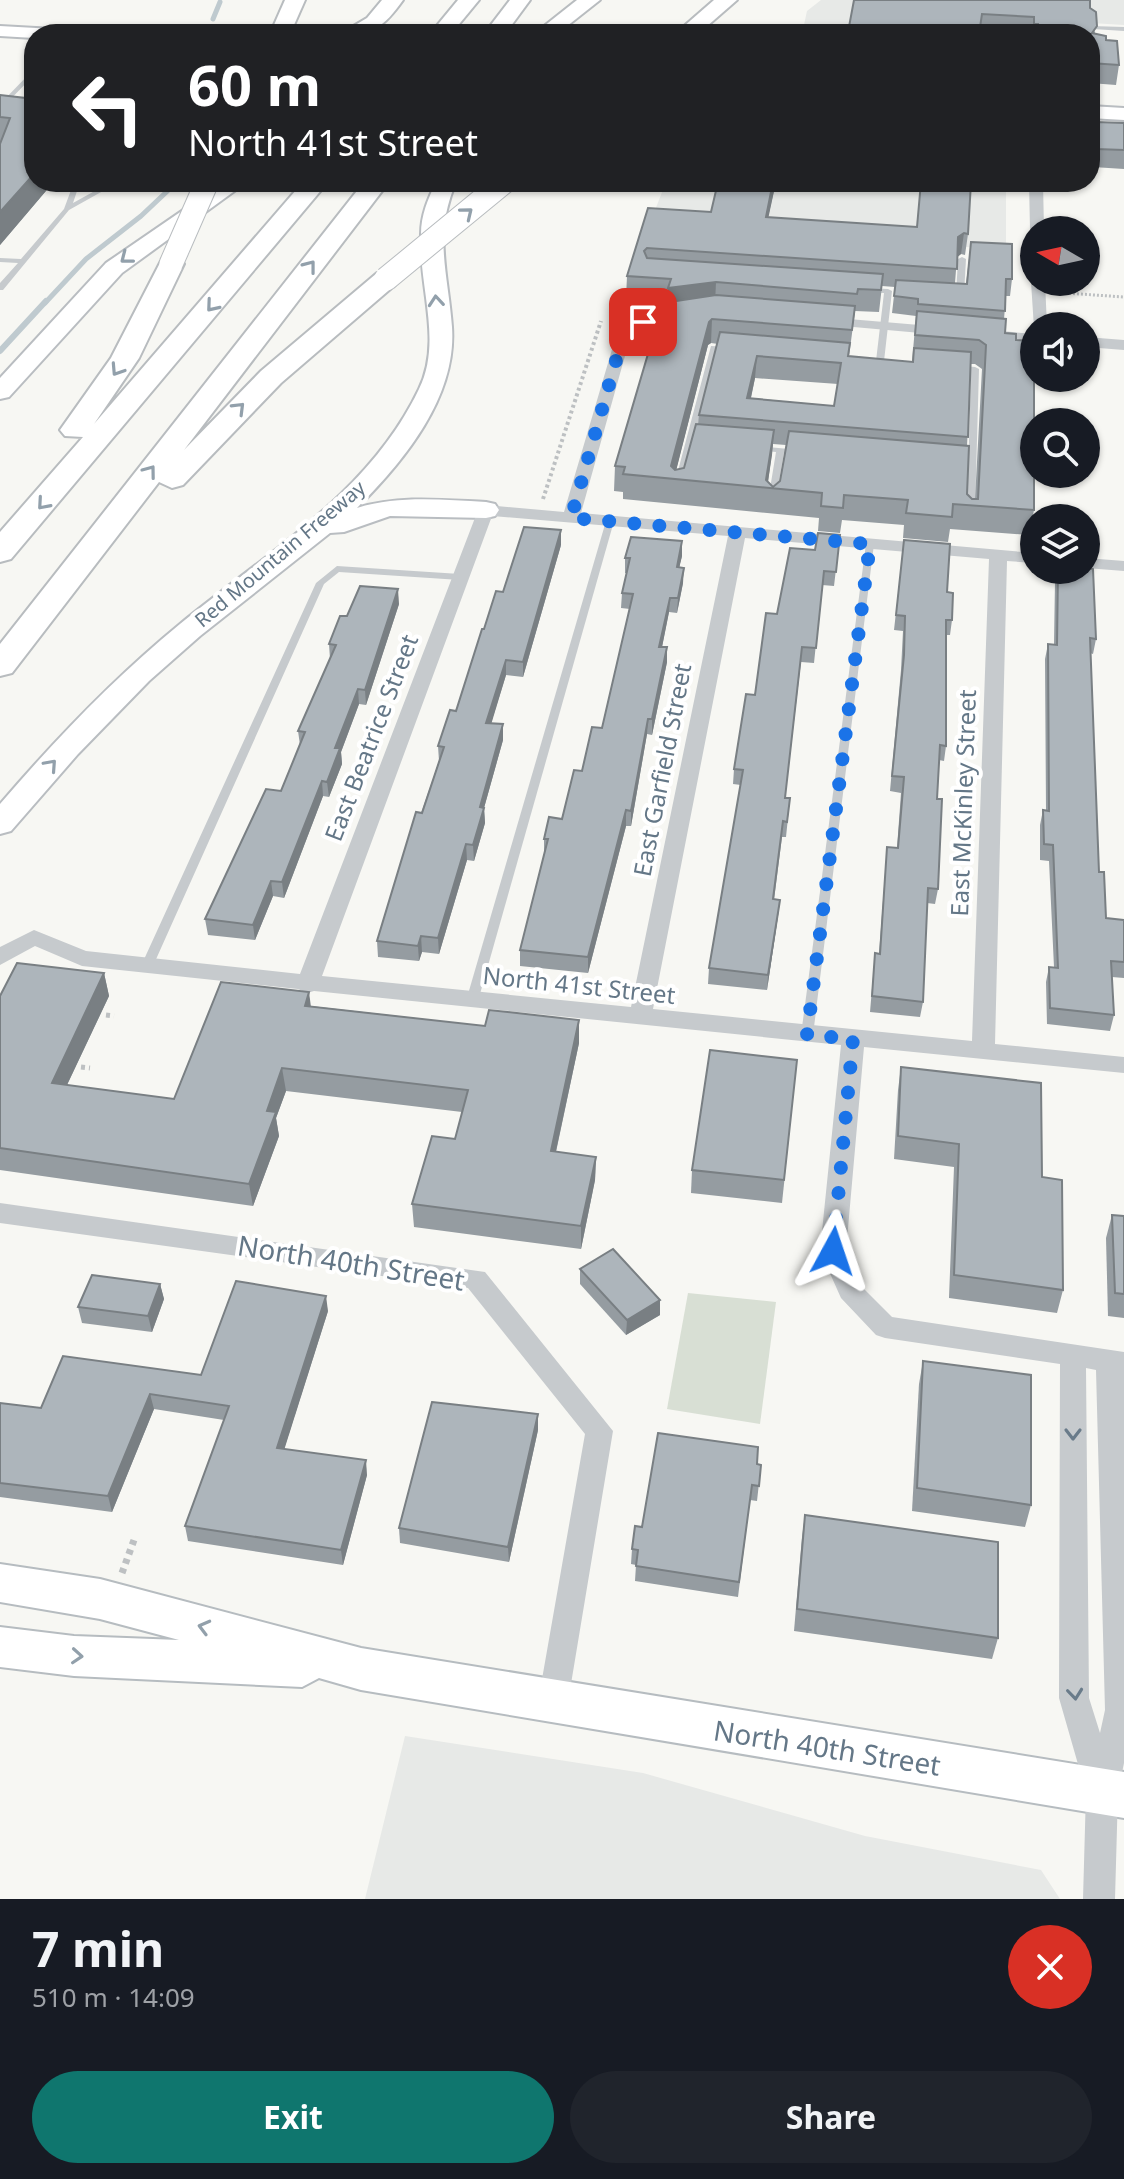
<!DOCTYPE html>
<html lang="en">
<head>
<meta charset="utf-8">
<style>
  body { margin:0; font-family:"Noto Sans",sans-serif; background:#20242c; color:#f1f3f6; height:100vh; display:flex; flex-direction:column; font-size:30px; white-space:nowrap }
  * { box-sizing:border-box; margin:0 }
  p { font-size:26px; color:#9ea1a6 }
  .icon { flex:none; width:44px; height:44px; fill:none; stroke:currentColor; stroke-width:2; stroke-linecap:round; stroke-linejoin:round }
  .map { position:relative; height:1899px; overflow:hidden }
  .sheet { display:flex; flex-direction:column; background:#171b24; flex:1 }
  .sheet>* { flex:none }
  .hud { position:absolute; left:24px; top:24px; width:1076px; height:168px; border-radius:32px; box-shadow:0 2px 6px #0004; background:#202124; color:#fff; overflow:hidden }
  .needle { width:52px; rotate:279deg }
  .tools { position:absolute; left:1020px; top:216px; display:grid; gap:16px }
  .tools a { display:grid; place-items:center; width:80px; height:80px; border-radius:50%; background:#171b24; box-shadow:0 2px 6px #0004; font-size:40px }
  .pin { position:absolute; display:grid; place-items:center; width:68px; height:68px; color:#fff; margin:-34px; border-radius:16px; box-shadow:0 4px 12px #0006 }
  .me { position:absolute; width:88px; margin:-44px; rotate:5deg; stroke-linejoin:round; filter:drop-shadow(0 0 6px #0008) }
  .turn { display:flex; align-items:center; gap:28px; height:168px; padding:0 32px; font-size:36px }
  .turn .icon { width:104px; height:104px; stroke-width:2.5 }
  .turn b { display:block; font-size:56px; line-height:68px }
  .round { display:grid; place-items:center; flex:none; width:84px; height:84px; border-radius:42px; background:#20242c }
  .summary { display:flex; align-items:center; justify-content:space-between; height:136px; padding:0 32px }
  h1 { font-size:48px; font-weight:700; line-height:60px }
  .action { display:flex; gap:16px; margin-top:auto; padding:16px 32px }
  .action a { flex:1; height:92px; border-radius:48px; background:#0f766e; color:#fff; font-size:32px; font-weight:700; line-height:92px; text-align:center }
  .action a+a { background:#20242c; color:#f1f3f6 }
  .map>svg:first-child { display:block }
  .built { fill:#e7e9e7 }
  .green { fill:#d8dfd4 }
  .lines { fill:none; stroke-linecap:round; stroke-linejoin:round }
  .stream-far1 { stroke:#bfcacf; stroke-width:5 }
  .stream { stroke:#bfcacf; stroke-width:6 }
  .secondary-casing { stroke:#b6bcc0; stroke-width:4 }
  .primary-casing { stroke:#b9bdc1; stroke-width:4 }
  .highway-casing { stroke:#b8bcbf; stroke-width:4 }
  .path-far3 { stroke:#bdc0c2; stroke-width:3; stroke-dasharray:2 2; stroke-linecap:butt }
  .path-far2 { stroke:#bdc0c2; stroke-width:4; stroke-dasharray:3 3; stroke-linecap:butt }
  .path-far1 { stroke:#bdc0c2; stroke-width:5; stroke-dasharray:4 4; stroke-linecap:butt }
  .path { stroke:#bdc0c2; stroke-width:7; stroke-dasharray:5 5; stroke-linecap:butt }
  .lane { fill:#c6cacd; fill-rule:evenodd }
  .street { fill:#c6cacd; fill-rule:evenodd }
  .secondary { fill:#fff; fill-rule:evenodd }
  .primary { fill:#fff; fill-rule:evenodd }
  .highway { fill:#fff; fill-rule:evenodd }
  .highway-bridge-casing { stroke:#b8bcbf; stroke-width:25; stroke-linecap:butt }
  .highway-bridge { stroke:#fff; stroke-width:23 }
  .wall { fill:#959ca1; fill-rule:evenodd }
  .shaded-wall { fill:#797f83 }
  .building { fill:#adb5bb; stroke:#797f83; stroke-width:2; fill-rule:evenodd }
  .oneway { stroke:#92a0ab }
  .oneway2 { stroke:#697b8a }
  .route { stroke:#1a73e8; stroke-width:14; stroke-dasharray:0 25.2 }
  .labels { text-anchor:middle; stroke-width:8; stroke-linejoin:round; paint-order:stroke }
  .far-street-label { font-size:20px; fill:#647787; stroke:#fff }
  .street-label { font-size:24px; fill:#647787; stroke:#fff }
  .near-street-label { font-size:28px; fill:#647787; stroke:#fff }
</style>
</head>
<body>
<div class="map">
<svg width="1124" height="1899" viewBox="0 0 1124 1899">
  <rect width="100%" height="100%" fill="#f7f7f3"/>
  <g class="built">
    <polygon points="821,0 1124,0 1124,25 1026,19 1025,34 802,34 807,11"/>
    <polygon points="666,182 1006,182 1006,250 650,223"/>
    <polygon points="405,1736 643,1773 865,1836 1041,1870 1060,1899 365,1899"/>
  </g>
  <polygon class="green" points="688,1293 776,1302 760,1424 667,1409"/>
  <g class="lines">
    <g class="stream-far1">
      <polyline points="213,19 220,2"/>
      <polyline points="45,303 86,259 141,216 177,182"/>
    </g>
    <polyline class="stream" points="0,351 46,301"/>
    <defs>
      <polygon id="secondary" points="0,1564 100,1579 361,1648 1124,1772 1124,1818 361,1690 319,1678 302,1687 74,1676 0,1667 0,1627 74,1636 179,1640 100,1619 0,1602"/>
      <g id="primary">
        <polygon points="0,26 54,29 63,34 34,34 34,38 0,36"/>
        <polygon points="1090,106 1124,108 1124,120 1090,118"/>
        <polygon points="224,182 247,182 122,273 9,397 0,399 0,378 106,263"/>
        <path d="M436,182h20c-23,54 -8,90 -4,145 5,70 -48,134 -95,181 42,-13 86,-8 129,-6l9,2 4,6 -4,6 -9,2 -96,-2 -46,16 -14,1 -130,103 -51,45 -71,73 -67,77 -11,3v-30c55,-64 114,-126 180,-180 86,-71 189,-130 239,-235 24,-48 -1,-104 2,-155 0,-19 7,-35 15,-52z"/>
      </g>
      <g id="highway">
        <polygon points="285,0 305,0 290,34 270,34"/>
        <path d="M382,0h21c-20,28 -29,34 -63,34l27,-16z"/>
        <polygon points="458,0 479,0 451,34 430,34"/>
        <polygon points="510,0 530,0 505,34 484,34"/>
        <polygon points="577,0 600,0 557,34 534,34"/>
        <polygon points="714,0 737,0 698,34 675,34"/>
        <polygon points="303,182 328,182 11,559 0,562 0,532 83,437 65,436 60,430 111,358 162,259 180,259 184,264 139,358 94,424"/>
        <polygon points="364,182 389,182 184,450 261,371 377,273 395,273 399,279 395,285 281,383 183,485 172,488 159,482 12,673 0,676 0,644"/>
      </g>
    </defs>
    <use href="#secondary" class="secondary-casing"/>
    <use href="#primary" class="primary-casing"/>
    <use href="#highway" class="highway-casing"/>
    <polyline class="path-far3" points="1065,293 1124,297"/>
    <polyline class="path-far2" points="543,499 601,321"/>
    <g class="path-far1">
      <polyline points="106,1015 114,1016"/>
      <polyline points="81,1067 90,1068"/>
    </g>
    <polyline class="path" points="122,1573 134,1540"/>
    <g class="lane">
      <polygon points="1091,26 1124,27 1124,31 1093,29 1090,27"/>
      <polygon points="34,69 34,75 0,110 0,104"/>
      <polygon points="74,182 80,182 73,203 111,182 119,182 69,210 3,290 0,290 0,283 18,263 0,262 0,258 21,259 64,209"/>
      <polygon points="962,257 966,259 964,295 960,297 956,295 958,259"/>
      <polygon points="866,288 888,289 892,291 884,361 880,363 876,361 884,293 866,292"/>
      <polygon points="711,346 730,347 734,349 730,351 717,350 683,482 679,484 675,482"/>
      <polygon points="955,365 975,367 979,369 975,511 971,514 967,511 971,371 955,369"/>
      <polygon points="755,446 800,450 804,452 800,454 784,453 775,503 772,504 768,501 776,452 755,450"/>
      <polygon points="610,518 614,521 478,1001 472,1005 466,1001 606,521"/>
      <polygon points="870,541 874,544 813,1035 811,1038 803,1038 801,1035 866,544"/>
      <polygon points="337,566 460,574 464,577 460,580 339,572 324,584 153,966 147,970 143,969 141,966 316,583"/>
    </g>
    <g class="street">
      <polygon points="1029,182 1043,182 1044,230 1034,230 1034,233 1030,230"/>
      <polygon points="1034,279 1034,282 1045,282 1047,326 1034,328 1031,282"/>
      <path d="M687,308l7,4 -2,3 -44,10 -18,13 -49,175 453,40v10l-27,-2 -12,483 129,13v16l-260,-26 -18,204 14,34 32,32 232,35v411l-6,29 -3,107h-32l3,-107 -27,-94 1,-334 -175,-26 -9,-3 -35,-37 -21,-47 21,-206 -527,-54 -7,2 -9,-4 -216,-23 -47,-20 -35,19v-18l34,-17 52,21 214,23 178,-464 8,-5 78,7 52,-176 22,-17zM492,516l236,20 -97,471 -309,-31zM745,538l244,21 -17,482 -319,-32zM1086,1368l10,2 9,340 -5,23 -11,-35z"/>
      <polygon points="825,317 943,327 950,331 943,335 820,324 818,321"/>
      <polygon points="989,330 1034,334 1034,342 984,337 984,331"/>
      <polygon points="1086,337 1124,340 1124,350 1086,347"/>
      <polygon points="1086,558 1124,561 1124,571 1086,568"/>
      <polygon points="0,1203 485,1272 613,1431 568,1702 564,1712 553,1717 542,1712 538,1702 585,1434 468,1288 0,1223"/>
    </g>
    <use href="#secondary" class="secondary"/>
    <use href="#primary" class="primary"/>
    <use href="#highway" class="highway"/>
    <defs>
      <g id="highway-bridge">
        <polyline points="171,264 207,182"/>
        <polyline points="386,279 504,182"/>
      </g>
    </defs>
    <use href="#highway-bridge" class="highway-bridge-casing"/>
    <use href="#highway-bridge" class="highway-bridge"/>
  </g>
  <g class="wall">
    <polygon points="854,0 1090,8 1095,33 1106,40 1119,65 1116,85 1090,83 1090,34 848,34"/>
    <polygon points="0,95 34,99 34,182 52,182 51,185 0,245"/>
    <polygon points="1096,122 1124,123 1124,169 1093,167 1093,140"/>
    <path d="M718,182h58l-8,35 200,17 -3,21 -4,-1 -4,3 -2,26 11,1 5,-42 41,37 -2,17h-4l-2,23 30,191 -5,25 -79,-6 -2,13 -45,-4 1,-13 -62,-5 -2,13 -22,-2 1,-13 -196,-19v-7l-9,-1 1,-25 52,-163v-2l-41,-3 1,-22 21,-68 63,4zM882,286l13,1 -3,26 24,3 -4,46 -63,-6 6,-45 24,1zM711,343l7,1 -19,71 -1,9 -14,44 -8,2 32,-125zM971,364h4l7,5 -7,130h-3l-5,-5v-48zM755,378l83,6 -4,22 -83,-8zM773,444l13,1 -6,36 -7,6 -5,-5z"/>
    <polygon points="840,535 834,586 822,585 814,663 801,662 785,798 790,798 786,837 782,837 774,900 780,900 778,916 767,990 708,984 709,968 741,785 733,784 734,769 777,614 815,550"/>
    <polygon points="904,540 947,592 952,620 950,635 946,635 946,746 944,761 939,760 937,799 938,889 935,904 927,903 923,1002 920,1017 870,1012 875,953 879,954 887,847 897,848 901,793 890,791 901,670 903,631 894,630"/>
    <polygon points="561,545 523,677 506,675 491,723 503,724 503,740 484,808 485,823 474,861 467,860 439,954 422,952 419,961 378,957 377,941 439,761 438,746 456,711 484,629 503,592"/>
    <polygon points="682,556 679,567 683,583 677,613 669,612 662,647 667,662 652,735 647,734 631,826 626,826 588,973 520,966 520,950 544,854 544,839 562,819 582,771 602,728 630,609 621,608 622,593 627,573 625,573 625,558"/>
    <polygon points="1057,570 1086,570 1096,639 1093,654 1090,653 1099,872 1106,918 1124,920 1124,978 1112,977 1114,1015 1110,1031 1047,1024 1046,982 1049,967 1054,967 1049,861 1040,860 1040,825 1043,810 1046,810 1045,659 1048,644 1054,645 1055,581"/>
    <polygon points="399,604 366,705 359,704 341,752 342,764 329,797 323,796 284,898 273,896 255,940 208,935 205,919 281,791 300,745 298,731 330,659 329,644 347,616"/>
    <polygon points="104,973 109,996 67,1085 174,1099 311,1006 485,1026 579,1020 579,1043 556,1152 596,1157 595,1180 581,1249 414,1227 412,1204 455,1139 462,1112 286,1091 276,1118 279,1136 253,1206 0,1170 0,996"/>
    <polygon points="797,1060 782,1203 691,1193 692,1170"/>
    <polygon points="901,1067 1042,1177 1063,1290 1057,1313 949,1298 954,1167 894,1159 898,1090"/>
    <polygon points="1112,1215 1124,1216 1124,1318 1108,1316 1106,1238"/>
    <polygon points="580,1269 660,1300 660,1315 626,1335 580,1284"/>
    <polygon points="160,1284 164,1299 152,1332 82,1323 78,1307"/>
    <polygon points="328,1311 284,1449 367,1475 343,1565 188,1541 185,1526 224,1420 154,1409 112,1512 0,1497 0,1403 41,1408 201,1375"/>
    <polygon points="923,1361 1031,1505 1025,1527 912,1511 919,1384"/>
    <polygon points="538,1430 509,1562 400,1543 399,1528"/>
    <polygon points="757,1464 761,1465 757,1501 750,1500 738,1597 635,1581 636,1565 631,1564 632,1549 642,1527"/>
    <polygon points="805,1515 998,1638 992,1659 794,1631 802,1537"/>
  </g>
  <g class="shaded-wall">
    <polygon points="34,174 34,182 52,182 51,185 0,245 0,212"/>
    <polygon points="773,182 776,182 764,238 766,217"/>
    <polygon points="964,233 961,254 955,259 958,237"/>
    <polygon points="716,282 715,304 667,310 668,288"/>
    <polygon points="712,319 711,343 708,345 674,479 671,466 709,322"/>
    <polygon points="757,356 755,378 746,420 747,398"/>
    <polygon points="774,430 772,455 767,488 765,488"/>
    <polygon points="561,530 561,545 523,677 523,662"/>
    <polygon points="682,541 682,556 676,582 677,567"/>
    <polygon points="684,568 683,583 677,613 678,598"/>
    <polygon points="398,589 399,604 366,705 365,690"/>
    <polygon points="670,598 669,612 659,662 659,647"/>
    <polygon points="667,647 667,662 652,735 652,719"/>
    <polygon points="506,660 506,675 487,738 486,723"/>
    <polygon points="358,689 359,704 341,752 342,764 329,797 327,782 335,748"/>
    <polygon points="648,719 647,734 631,826 631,811"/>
    <polygon points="503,724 503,740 484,808 485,823 474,861 473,845 480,807"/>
    <polygon points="322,781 323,796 284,898 282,882"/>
    <polygon points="626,810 626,826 588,973 588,957"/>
    <polygon points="466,844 467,860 439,954 438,938"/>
    <polygon points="271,881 273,896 255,940 253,925"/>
    <polygon points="780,900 778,916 767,990 768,975"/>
    <polygon points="421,936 422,952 419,961 418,946"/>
    <polygon points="104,973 109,996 57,1106 52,1083"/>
    <polygon points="309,992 312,1015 305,1006"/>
    <polygon points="579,1020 579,1043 551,1174 551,1151"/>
    <polygon points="282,1068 286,1091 276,1118 279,1136 253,1206 249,1184 267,1111"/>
    <polygon points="596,1157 595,1180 581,1249 581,1226"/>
    <polygon points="160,1284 164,1299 152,1332 148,1316"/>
    <polygon points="326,1296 328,1311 280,1463 277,1448"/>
    <polygon points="660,1300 660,1315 626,1335 627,1320"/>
    <polygon points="150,1394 154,1409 112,1512 108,1496"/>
    <polygon points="538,1414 538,1430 509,1562 508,1547"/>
    <polygon points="366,1460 367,1475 343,1565 341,1550"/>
  </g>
  <g class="building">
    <polygon points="854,0 1090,0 1090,8 1096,12 1097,26 1092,33 1106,36 1106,40 1117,41 1119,65 1090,63 1090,34 1038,34 1038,24 1034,24 1034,17 982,14 979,34 873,34 848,32"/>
    <polygon points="0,95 34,99 34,174 0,212 0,144 10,118 0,117"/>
    <polygon points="1096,122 1124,123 1124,150 1096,149"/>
    <polygon points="718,182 773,182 766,217 917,227 921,182 971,182 968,234 964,233 958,237 957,269 647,248 644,251 647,258 883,274 881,290 858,289 857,294 716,282 668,288 671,279 627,276 648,208 711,212"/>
    <polygon points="971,242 1012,244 1012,279 1006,279 1005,311 918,304 918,299 894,296 896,280 967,284"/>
    <polygon points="716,295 855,306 852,330 712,319 709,322 671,466 675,470 684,468 696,424 774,430 766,480 773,487 780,481 789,431 969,446 967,494 972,499 978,499 986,345 979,340 915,335 917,311 1006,319 1005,333 1016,334 1016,340 1034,341 1034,510 953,504 952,517 906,513 908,500 844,495 843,508 821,506 822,493 623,474 625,467 615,466 663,303"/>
    <path d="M720,332l130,11 -2,13 65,6 1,-14 57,4 -3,85 -269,-22zM757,356l84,7 -7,43 -87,-8z"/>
    <polygon points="524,527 561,530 523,662 506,660 486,723 503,724 480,807 484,808 473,845 466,844 438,938 421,936 418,946 377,941 416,812 422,813 444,747 438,746 450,710 456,711 482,629 484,629 496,591 503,592"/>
    <polygon points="818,533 840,535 836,572 824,571 816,648 802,647 785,798 790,798 787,822 783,821 773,899 780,900 768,975 709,968 743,770 734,769 746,694 755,695 766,613 777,614 790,548 815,550"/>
    <polygon points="631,537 682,541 677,567 684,568 678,598 670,598 659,647 667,647 652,719 648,719 631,811 626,810 588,957 520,950 548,839 544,839 549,817 562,819 574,770 582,771 592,727 602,728 633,594 622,593 630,558 625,558"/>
    <polygon points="904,540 950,544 947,592 953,593 952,620 946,620 946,746 940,745 937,799 942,799 938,889 928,888 923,1002 872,996 875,953 880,954 887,847 898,848 904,777 892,776 904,655 905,616 896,615"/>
    <polygon points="1086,568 1093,569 1096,639 1090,638 1099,872 1104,872 1106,918 1124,920 1124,962 1111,961 1114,1015 1050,1008 1049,967 1058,968 1053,845 1044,844 1043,810 1049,811 1048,644 1057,645 1058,570 1086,570"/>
    <polygon points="360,586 398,589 365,690 358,689 335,748 340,748 327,782 322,781 282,882 271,881 253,925 205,919 266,789 281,791 305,732 298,731 336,645 329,644 340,616 347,616"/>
    <polygon points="17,963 104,973 52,1083 174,1099 221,982 309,992 305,1006 485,1026 489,1010 579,1020 551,1151 596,1157 581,1226 412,1204 432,1136 455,1139 468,1090 282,1068 267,1111 276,1112 249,1184 0,1148 0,996"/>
    <polygon points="710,1050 797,1060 784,1180 692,1170"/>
    <polygon points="901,1067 1041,1083 1042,1177 1062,1180 1063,1290 954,1275 959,1144 898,1136"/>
    <polygon points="1112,1215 1124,1216 1124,1294 1115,1293"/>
    <polygon points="613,1249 660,1300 627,1320 580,1269"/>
    <polygon points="92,1275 160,1284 148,1316 78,1307"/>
    <polygon points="236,1281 326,1296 277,1448 366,1460 341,1550 185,1526 229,1406 150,1394 108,1496 0,1483 0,1403 41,1408 63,1356 201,1375"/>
    <polygon points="923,1361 1031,1375 1031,1505 917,1488"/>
    <polygon points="432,1402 538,1414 508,1547 399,1528"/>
    <polygon points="658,1433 758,1447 757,1464 761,1465 759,1486 752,1485 739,1582 636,1566 638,1550 632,1549 635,1526 642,1527"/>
    <polygon points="805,1515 998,1542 998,1638 797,1609"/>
  </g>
  <defs><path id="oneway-chevron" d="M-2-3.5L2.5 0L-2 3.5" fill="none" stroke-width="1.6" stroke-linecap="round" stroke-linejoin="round" transform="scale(2)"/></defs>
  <g class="oneway">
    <use href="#oneway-chevron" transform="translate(467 213) rotate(-39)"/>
    <use href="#oneway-chevron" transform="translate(126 258) rotate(142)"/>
    <use href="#oneway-chevron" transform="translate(310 266) rotate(-52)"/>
    <use href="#oneway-chevron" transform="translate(436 301) rotate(-95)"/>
    <use href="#oneway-chevron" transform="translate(212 306) rotate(130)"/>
    <use href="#oneway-chevron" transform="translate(117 370) rotate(123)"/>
    <use href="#oneway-chevron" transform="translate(239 408) rotate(-45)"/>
    <use href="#oneway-chevron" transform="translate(150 471) rotate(-53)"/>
    <use href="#oneway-chevron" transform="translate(43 504) rotate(131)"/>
    <use href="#oneway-chevron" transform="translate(51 765) rotate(-48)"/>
    <use href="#oneway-chevron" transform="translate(204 1627) rotate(-165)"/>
    <use href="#oneway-chevron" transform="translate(77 1656) rotate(4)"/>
  </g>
  <g class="oneway2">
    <use href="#oneway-chevron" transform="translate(1073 1434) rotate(90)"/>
    <use href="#oneway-chevron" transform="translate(1075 1694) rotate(84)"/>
  </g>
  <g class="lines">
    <polyline class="route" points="643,322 623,336 571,518 870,544 807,1035 853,1039 833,1251"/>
  </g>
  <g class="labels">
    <g class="far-street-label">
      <text transform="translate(280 554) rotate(-40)" y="7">Red Mountain Freeway</text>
    </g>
    <g class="street-label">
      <text transform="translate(372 738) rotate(-69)" y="8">East Beatrice Street</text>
      <text transform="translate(663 770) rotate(-79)" y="8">East Garfield Street</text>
      <text transform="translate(964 803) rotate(-88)" y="8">East McKinley Street</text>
      <text transform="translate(579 986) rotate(6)" y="8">North 41st Street</text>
    </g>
    <g class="near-street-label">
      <text transform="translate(351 1263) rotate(9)" y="10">North 40th Street</text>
      <text transform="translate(827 1748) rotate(9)" y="10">North 40th Street</text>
    </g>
  </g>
</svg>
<div class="tools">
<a><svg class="needle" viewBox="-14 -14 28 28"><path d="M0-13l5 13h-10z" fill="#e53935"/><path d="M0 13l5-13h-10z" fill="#9ea1a6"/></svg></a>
<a><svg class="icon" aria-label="sound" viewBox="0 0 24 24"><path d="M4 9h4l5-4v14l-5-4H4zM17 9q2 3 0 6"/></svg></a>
<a><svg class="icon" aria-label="search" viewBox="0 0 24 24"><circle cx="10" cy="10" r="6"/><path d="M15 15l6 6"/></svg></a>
<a><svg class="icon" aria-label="layers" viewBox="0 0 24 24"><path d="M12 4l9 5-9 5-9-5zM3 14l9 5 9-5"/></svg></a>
</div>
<div class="pin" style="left:643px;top:322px;background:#d93025"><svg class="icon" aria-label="arrive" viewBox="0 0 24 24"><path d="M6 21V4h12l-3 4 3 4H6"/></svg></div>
<svg class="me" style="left:833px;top:1251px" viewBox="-20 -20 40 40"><path d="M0-17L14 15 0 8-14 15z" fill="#1a73e8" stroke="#fff" stroke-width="4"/></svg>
<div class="hud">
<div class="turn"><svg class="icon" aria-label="left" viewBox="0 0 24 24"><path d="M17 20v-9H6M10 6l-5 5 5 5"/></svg><div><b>60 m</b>North 41st Street</div></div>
</div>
</div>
<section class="sheet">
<div class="summary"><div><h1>7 min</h1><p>510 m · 14:09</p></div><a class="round" style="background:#d93025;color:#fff"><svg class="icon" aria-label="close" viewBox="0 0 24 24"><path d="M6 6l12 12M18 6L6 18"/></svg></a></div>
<div class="action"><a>Exit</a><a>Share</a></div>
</section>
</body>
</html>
